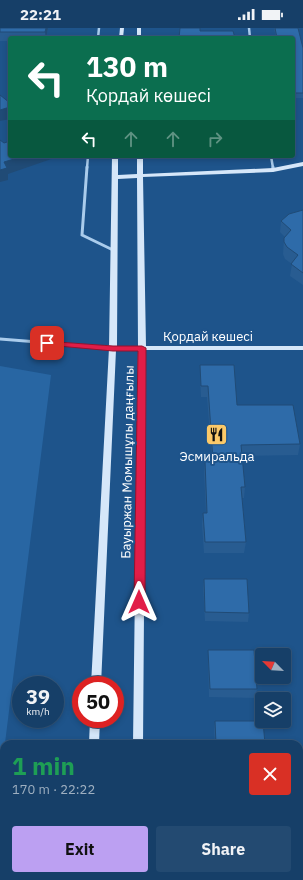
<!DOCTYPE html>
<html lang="en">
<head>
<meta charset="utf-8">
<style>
  body { margin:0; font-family:"IBM Plex Sans",sans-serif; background:#234a71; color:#f1f3f6; height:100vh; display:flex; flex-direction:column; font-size:15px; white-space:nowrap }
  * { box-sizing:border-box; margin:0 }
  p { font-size:13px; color:#9eafc0 }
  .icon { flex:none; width:22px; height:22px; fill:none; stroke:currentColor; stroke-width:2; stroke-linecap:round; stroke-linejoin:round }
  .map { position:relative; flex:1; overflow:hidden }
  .side { position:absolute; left:0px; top:712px; width:303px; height:140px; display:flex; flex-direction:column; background:#163f68; border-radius:12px 12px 0 0; box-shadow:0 2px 6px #0003,0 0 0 1px #35587c }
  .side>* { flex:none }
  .hud { position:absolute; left:8px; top:8px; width:287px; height:122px; border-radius:4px; box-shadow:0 2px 6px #0003,0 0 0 1px #35587c; background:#0b6e4f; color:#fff; overflow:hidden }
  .needle { width:26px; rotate:294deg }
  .tools { position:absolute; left:255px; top:620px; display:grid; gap:8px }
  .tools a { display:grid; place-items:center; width:36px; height:36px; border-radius:4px; background:#163f68; box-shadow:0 2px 6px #0003,0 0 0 1px #35587c; font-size:20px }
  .speed { position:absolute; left:12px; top:648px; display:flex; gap:8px; font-size:20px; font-weight:700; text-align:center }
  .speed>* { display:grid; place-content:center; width:52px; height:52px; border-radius:50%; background:#163f68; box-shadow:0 2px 6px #0003,0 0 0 1px #35587c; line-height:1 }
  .speed small { font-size:10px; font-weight:400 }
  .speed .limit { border:6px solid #d22; background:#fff; color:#111 }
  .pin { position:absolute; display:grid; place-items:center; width:34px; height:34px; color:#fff; margin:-17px; border-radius:8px; box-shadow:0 2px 6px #0006 }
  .me { position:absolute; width:44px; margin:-22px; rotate:0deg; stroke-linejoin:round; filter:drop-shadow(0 0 3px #0008) }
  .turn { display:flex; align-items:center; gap:14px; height:84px; padding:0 12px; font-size:18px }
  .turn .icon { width:52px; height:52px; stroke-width:2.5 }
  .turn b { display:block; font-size:28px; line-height:34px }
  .lanes { display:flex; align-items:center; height:38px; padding:0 12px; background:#0003; justify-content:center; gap:20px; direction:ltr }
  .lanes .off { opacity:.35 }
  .round { display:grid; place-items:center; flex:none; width:42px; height:42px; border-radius:4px; background:#234a71 }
  .head { display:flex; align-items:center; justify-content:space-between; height:68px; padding:0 12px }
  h1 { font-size:24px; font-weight:700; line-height:30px; color:#1e9e55 }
  .action { display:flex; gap:8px; margin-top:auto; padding:8px 12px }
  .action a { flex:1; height:46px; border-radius:4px; background:#bca0f2; color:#111; font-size:16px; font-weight:700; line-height:46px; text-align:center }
  .action a+a { background:#234a71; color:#f1f3f6 }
  .status { display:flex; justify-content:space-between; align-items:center; height:28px; padding:0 20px; background:#163f68; direction:ltr }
  .status svg { height:11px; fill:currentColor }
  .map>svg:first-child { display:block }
  .green { fill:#2866a3 }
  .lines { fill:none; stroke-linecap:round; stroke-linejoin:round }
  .street-far2 { stroke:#aaccec; stroke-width:2.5 }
  .street-far1 { stroke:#aaccec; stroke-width:3 }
  .street { stroke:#aaccec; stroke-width:4 }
  .secondary { fill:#d6e7f9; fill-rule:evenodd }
  .wall { fill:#285c91 }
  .shaded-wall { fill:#204b76 }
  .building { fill:#2e6ba9; stroke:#204b76 }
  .route { fill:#e11d48; stroke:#92132f }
  .labels { text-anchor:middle; stroke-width:4; stroke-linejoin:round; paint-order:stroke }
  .street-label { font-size:13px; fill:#fff; stroke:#1e548b }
  .poi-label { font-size:13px; fill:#fff; stroke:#1e548b }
</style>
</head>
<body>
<div class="status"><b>22:21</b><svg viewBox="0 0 49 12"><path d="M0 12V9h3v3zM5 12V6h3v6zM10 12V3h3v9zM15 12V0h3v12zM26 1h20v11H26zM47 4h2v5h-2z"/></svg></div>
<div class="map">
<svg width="303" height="852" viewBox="0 0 303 852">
  <rect width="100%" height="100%" fill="#1e548b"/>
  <polygon class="green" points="0,338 51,347 0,755"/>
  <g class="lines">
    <g class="street-far2">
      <polyline points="249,0 250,10"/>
      <polyline points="98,10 99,0"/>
      <polyline points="271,128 273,140"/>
      <polyline points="87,140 88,128"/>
    </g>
    <g class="street-far1">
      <polyline points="87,139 82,207 113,222"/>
      <polyline points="273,139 273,142"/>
      <polyline points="0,311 113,320"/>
    </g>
    <polyline class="street" points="105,319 113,320"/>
    <g class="secondary">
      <polygon points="120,0 124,0 123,10 119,10"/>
      <rect x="137" y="0" width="4" height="10"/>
      <path d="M112,128h6v19l19,-1v-18h6v18l130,-6 30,-6v4l-30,6 -130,5 3,169h157v4h-157l-3,394h-10l5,-394h-22l-15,335h-10l18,-337zM137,150l1,168h-21l1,-167z"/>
      <polygon points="90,691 100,691 99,716 89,716"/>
      <rect x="81" y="848" width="12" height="4"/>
      <rect x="131" y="848" width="12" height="4"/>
    </g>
  </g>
  <g class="wall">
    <polygon points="48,0 46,10 10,10 10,13 0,13 0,1"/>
    <polygon points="274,0 298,0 303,20 303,70 293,70 293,10 276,10"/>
    <polygon points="303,182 303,257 290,248 292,236 285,231 283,226 284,210 285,209 280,204 281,193"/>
    <polygon points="200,337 237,377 300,416 298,427 242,428 245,459 244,470 242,470 246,514 244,525 204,525 202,496 203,485 206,485 204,444 205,433 212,433 207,369 201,369 200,348"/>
    <polygon points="204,551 249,585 248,594 205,593 203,560"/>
    <polygon points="208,622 257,661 256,670 209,669 208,631"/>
    <polygon points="215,693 265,716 215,716 214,702"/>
  </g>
  <g class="shaded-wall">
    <polygon points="46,0 48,0 46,10 45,4"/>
    <polygon points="10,79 10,91 0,93 0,82"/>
    <polygon points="24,128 60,128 8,146 8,152 0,154 0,142 4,134"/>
  </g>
  <g class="building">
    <polygon points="0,0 46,0 45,4 0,4"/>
    <polygon points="180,0 200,0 200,3 233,3 235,10 179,10"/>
    <polygon points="275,0 298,0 303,20 303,65 293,65 293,10 277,10"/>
    <polygon points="0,67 10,75 10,79 0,82"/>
    <polygon points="0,112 4,115 10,113 10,128 24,128 4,134 7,140 0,142"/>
    <polygon points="303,182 303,245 291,236 298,227 287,219 284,214 284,210 291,202 281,193 289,186"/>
    <polygon points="200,337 234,337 237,377 293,377 300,416 241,417 245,459 241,459 246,514 205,514 203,485 207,485 205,433 213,433 208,358 201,358"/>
    <polygon points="204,551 247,551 249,585 205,584"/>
    <polygon points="208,622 254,622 257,661 210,661"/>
    <polygon points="215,693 263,693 265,716 216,716"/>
  </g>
  <polygon class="route" points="44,313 113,318 142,318 146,320 145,574 143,577 139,579 134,574 138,323 113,323 47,317 43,315"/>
  <defs>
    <symbol id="restaurant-square" viewBox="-11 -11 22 22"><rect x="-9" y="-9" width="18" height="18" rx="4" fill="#fbc969" stroke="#1e548b"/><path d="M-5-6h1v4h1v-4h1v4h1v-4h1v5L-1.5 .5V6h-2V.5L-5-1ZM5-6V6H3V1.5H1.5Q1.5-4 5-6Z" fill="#111"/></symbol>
  </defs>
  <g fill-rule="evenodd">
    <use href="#restaurant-square" x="204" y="394" width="25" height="25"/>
  </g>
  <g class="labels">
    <g class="street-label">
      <text x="208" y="313">Қордай көшесі</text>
      <text transform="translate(127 434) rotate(-89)" y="5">Бауыржан Момышұлы даңғылы</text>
    </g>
    <g class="poi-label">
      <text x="217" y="433">Эсмиральда</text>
    </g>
  </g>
</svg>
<div class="tools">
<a><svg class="needle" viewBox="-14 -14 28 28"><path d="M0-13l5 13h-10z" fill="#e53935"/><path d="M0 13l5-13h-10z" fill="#9eafc0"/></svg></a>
<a><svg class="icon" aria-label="layers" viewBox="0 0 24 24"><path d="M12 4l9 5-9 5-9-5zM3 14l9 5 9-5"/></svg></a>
</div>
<div class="speed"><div>39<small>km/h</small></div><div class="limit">50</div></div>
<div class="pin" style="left:47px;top:315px;background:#d93025"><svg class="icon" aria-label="arrive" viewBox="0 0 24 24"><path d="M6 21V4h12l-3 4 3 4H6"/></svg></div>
<svg class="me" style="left:139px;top:574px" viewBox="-20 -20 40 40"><path d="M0-17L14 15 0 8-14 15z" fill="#e11d48" stroke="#fff" stroke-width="4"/></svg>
<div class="hud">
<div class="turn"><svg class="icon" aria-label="left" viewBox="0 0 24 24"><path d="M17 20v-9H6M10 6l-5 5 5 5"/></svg><div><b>130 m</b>Қордай көшесі</div></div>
<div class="lanes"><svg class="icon" aria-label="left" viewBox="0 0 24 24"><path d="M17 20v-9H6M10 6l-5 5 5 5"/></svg><svg class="icon off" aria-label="ahead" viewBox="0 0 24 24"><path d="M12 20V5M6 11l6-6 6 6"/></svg><svg class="icon off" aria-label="ahead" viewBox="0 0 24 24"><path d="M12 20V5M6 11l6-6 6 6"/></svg><svg class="icon off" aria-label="right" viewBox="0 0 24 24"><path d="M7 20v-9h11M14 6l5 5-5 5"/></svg></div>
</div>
<section class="side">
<div class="head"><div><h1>1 min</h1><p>170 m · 22:22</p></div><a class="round" style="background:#d93025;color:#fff"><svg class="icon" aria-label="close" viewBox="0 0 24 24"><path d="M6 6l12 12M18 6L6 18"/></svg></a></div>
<div class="action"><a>Exit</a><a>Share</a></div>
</section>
</div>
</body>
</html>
